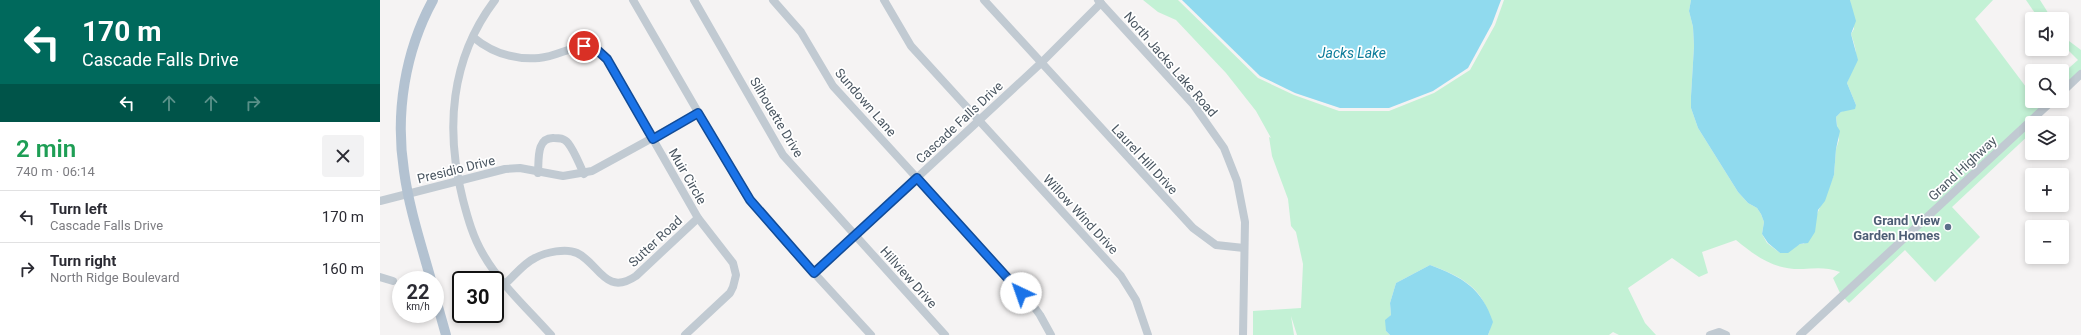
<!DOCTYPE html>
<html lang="en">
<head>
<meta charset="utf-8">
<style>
  body { margin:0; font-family:Roboto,sans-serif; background:#f2f2f3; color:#2b2b33; height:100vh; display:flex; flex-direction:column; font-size:15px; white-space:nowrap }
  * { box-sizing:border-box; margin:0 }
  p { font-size:13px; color:#7c7c81 }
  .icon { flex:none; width:22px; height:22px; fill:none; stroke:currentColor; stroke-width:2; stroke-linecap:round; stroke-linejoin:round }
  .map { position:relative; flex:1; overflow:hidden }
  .drawer { display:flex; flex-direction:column; background:#fff; width:380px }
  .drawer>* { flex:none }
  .banner { background:#00695c; color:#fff; overflow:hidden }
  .tools { position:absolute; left:1645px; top:12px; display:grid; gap:8px }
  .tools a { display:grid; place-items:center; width:44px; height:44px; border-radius:4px; background:#fff; box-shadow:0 2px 6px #0003; font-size:20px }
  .speed { position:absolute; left:12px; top:271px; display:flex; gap:8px; font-size:20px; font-weight:700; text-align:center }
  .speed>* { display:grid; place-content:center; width:52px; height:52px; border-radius:50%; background:#fff; box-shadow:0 2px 6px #0003; line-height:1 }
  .speed small { font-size:10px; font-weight:400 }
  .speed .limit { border:2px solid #111; border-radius:6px; background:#fff; color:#111 }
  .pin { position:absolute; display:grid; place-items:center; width:34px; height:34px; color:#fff; margin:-17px; border:2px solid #fff; border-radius:50%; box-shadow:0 1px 4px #0007 }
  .me { position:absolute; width:44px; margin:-22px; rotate:318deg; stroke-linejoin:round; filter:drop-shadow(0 0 3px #0008) }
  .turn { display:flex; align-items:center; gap:14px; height:84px; padding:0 16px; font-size:18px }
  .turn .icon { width:52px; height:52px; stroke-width:2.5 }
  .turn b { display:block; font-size:28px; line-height:34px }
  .lanes { display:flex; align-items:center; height:38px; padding:0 16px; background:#0003; justify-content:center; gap:20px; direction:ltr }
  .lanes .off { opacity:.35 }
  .round { display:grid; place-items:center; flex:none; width:42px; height:42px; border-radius:4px; background:#f2f2f3 }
  .summary { display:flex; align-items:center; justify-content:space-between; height:68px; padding:0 16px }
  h1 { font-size:24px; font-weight:600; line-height:30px; color:#1e9e55 }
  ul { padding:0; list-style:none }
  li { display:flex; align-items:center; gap:12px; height:52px; padding:0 16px; border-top:1px solid #e1e1e2 }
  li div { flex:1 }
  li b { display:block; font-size:15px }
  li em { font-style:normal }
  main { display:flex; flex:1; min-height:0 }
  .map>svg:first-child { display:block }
  .green { fill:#c3f1d5 }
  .water { fill:#90daee }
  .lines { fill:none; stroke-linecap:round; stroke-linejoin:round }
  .minor { stroke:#c1cad2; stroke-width:8 }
  .major { stroke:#b3c2d1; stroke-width:10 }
  .route-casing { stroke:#114b97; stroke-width:10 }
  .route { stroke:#1a73e8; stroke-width:7 }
  .service-dot { fill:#5c6f8a; stroke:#fff; stroke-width:1.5 }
  .labels { text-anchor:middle; stroke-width:3.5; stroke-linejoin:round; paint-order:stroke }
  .street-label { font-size:13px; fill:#4a5661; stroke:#fff }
  .service-label { font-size:13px; font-weight:bold; fill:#4e5e75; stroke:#fff; text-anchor:end }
  .water-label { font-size:14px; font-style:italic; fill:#0c7c9b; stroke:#fff }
</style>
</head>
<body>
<main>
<section class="drawer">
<div class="banner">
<div class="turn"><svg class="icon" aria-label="left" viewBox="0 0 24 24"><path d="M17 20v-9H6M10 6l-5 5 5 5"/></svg><div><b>170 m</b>Cascade Falls Drive</div></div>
<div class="lanes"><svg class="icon" aria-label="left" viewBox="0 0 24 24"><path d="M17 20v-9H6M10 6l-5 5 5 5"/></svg><svg class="icon off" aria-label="ahead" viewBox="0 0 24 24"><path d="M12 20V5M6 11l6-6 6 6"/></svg><svg class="icon off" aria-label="ahead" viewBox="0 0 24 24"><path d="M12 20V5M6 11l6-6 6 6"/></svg><svg class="icon off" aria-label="right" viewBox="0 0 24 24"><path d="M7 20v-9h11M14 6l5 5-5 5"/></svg></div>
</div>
<div class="summary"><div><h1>2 min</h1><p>740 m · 06:14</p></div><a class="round"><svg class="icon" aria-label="close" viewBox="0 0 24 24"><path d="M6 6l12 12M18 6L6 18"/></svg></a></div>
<ul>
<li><svg class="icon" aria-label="left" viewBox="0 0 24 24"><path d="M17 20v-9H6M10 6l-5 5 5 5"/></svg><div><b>Turn left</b><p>Cascade Falls Drive</p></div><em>170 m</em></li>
<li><svg class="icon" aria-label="right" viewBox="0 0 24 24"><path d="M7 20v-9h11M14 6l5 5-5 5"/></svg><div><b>Turn right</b><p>North Ridge Boulevard</p></div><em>160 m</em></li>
</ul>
</section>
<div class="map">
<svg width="1701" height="335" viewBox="0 0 1701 335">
  <rect width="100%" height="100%" fill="#f5f3f3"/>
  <g class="green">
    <path d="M763,0h35l80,78 36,17 45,16h50l45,-18 36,-23 25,-45 9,-25h187l-2,11 4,16 1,19 -3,50v12l7,20 40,64 10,11 9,5 4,6 3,8 -2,12 5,9 13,10 20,-9h4l30,-69 2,-26 3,-9 -3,-23 5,-5 15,-7 -9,-22c9,-24 13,-23 4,-49l3,-5 -4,-29h143l-18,19 57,76v6h16l-208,192 -7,-15 7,-6c-13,-5 -24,-4 -37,-3 -29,1 -46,-12 -67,-29l-34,12 6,21 -9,4 -27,-19 -44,30 17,35 11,12h-37l-6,-3 -4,3h-121c4,-8 2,-13 0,-21 -6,-28 -33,-40 -58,-49l-34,18 -6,20 1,12 -3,3 -2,13 4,4h-93l-6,-19 3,19h-41v-24l48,-3 2,-44 -7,-32 -5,-6 -3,-27 -16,-43 -3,-19 2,1 -15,-27 -30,-38 -50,-53 -18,-8z"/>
    <polygon points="1646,0 1660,0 1672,19 1659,19"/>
    <polygon points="1682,34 1685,38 1701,50 1701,70 1682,88 1682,74 1698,60 1682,44"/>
    <polygon points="1648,127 1652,132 1572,207 1600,237 1555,282 1525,250 1469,303 1464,298"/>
  </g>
  <g class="water">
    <polygon points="802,0 1121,0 1112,24 1088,68 1053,91 1009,108 960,108 915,93 880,76"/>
    <polygon points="1311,0 1470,0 1476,21 1471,34 1478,60 1467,83 1476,105 1475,109 1461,112 1456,117 1457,126 1460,131 1456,149 1454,175 1445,201 1438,210 1435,232 1428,243 1420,244 1408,253 1400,253 1388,243 1382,234 1384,222 1381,214 1377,208 1368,203 1358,192 1318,128 1311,108 1311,96 1314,46 1313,27 1309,11"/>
    <path d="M1050,265c32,12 52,23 63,57l-5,13h-98l-4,-4 -1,-11 6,-5 -1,-12 6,-20z"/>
  </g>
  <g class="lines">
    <g class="minor">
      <path d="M115,0c-45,59 -50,130 -32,200 5,19 10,37 20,54 17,30 45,55 68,81"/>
      <polyline points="253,0 365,193 401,237 491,335"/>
      <polyline points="314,0 403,155 565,335"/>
      <polyline points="393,0 421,32 453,86 652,304 660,315 671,335"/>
      <polyline points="504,0 531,46 741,276 756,300 768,335"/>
      <polyline points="604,0 813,228 836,245 864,248"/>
      <polyline points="718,0 813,104 844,148 857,181 865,222 863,335"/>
      <path d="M93,37c19,16 41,23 66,21 27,-2 45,-25 68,1l79,138 12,21 35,45 3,12 -3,12 -3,6 -45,42"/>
      <polyline points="1682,92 1701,74"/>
      <path d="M158,173c1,-13 -2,-36 16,-35 5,0 10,0 14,5 7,9 11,21 16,31"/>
      <polyline points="0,201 125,169 140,168 183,176 212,171 318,113"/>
      <polyline points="434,273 661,63 721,3"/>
      <polyline points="0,277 13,281"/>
      <path d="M125,284c9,-8 19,-21 30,-26 11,-6 31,-10 42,-5 22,10 28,44 59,23l62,-58"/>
      <polyline points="1330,335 1339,332 1346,335"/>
      <polyline points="1420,335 1672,101"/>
    </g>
    <g class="major">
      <path d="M51,280c-10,-36 -22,-72 -27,-109 -9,-58 1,-120 29,-171"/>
      <polyline points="55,296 66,335"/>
    </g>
  </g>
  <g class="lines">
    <defs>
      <polyline id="route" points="204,46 216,49 227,59 273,139 318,113 370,200 434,273 537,178 641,293"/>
    </defs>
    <use href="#route" class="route-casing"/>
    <use href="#route" class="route"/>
  </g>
  <circle class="service-dot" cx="1568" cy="227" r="4"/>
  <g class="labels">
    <g class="street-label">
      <text transform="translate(791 64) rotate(49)" y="5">North Jacks Lake Road</text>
      <text transform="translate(486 102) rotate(49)" y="5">Sundown Lane</text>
      <text transform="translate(397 117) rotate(59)" y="5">Silhouette Drive</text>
      <text transform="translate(579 122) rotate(-43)" y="5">Cascade Falls Drive</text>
      <text transform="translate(765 159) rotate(47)" y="5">Laurel Hill Drive</text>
      <text transform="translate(1582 168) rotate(-43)" y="5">Grand Highway</text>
      <text transform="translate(76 169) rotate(-14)" y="5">Presidio Drive</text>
      <text transform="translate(308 176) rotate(60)" y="5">Muir Circle</text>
      <text transform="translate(701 214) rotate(47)" y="5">Willow Wind Drive</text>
      <text transform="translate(275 241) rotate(-43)" y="5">Sutter Road</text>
      <text transform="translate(529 277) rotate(48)" y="5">Hillview Drive</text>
    </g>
    <g class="service-label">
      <text x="1560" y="225">Grand View<tspan x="1560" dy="15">Garden Homes</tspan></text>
    </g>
    <g class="water-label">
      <text x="972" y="58">Jacks Lake</text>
    </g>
  </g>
</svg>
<div class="tools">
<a><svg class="icon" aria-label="sound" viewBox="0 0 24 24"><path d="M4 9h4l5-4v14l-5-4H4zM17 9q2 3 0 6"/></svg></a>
<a><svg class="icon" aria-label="search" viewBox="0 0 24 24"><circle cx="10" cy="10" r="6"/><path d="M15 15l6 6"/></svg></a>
<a><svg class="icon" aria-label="layers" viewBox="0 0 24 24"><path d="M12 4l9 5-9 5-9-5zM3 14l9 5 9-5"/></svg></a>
<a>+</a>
<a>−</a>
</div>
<div class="speed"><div>22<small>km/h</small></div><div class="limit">30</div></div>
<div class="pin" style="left:204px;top:46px;background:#d93025"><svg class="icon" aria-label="arrive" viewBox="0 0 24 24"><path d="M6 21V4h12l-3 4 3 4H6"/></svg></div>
<svg class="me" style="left:641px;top:293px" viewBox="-20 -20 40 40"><circle r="19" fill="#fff"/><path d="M0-13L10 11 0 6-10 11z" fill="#1a73e8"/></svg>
</div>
</main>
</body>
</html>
